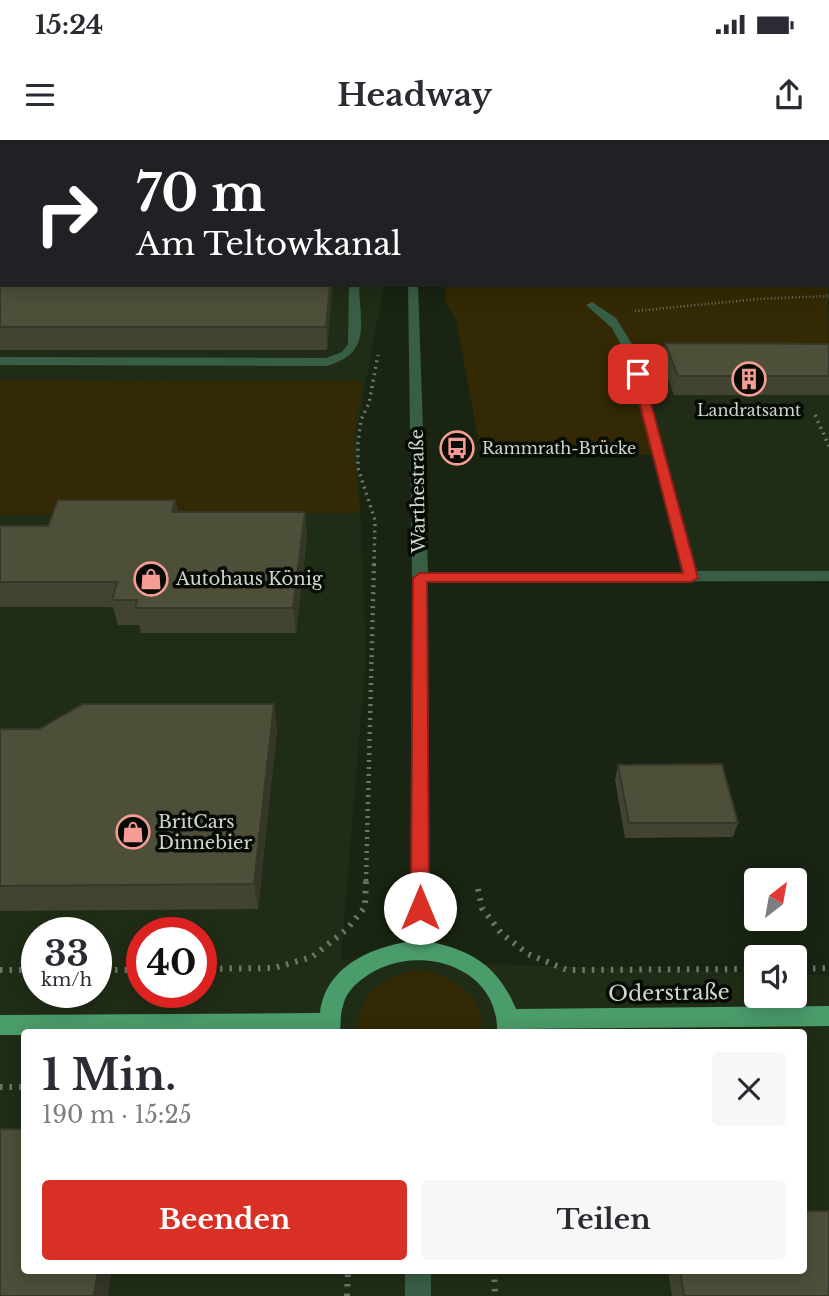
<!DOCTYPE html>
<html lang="de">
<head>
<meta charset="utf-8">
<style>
  body { margin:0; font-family:"Libre Baskerville",serif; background:#f7f7f7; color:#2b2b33; height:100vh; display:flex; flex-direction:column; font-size:26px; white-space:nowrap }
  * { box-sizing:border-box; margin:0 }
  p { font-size:23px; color:#7c7c81 }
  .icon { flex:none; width:38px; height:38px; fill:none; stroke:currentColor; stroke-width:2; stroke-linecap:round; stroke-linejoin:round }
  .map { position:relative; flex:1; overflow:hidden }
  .sheet { position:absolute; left:21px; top:889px; width:786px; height:245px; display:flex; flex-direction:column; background:#fff; border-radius:7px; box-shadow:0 4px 18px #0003 }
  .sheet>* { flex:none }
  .hud { position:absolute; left:0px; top:0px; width:830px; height:147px; box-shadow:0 4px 18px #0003; background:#202124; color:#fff; overflow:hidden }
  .needle { width:46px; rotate:31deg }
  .controls { position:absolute; left:744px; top:728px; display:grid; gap:14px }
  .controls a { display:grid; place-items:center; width:63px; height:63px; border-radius:7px; background:#fff; box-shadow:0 4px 18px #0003; font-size:35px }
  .speed { position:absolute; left:21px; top:777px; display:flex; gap:14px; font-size:35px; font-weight:700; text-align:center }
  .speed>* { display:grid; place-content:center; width:91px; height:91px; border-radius:50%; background:#fff; box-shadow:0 4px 18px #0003; line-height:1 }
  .speed small { font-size:18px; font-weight:400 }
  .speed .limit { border:10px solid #d22; background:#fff; color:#111 }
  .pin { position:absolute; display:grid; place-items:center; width:60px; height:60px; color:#fff; margin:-30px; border-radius:14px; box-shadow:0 4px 10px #0006 }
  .me { position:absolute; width:77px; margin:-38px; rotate:0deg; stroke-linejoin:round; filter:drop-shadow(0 0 5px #0008) }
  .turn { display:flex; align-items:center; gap:24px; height:147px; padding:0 21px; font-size:32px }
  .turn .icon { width:91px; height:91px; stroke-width:2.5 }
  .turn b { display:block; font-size:49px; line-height:60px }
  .round { display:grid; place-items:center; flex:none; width:74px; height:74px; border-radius:7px; background:#f7f7f7 }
  .summary { display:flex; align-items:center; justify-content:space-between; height:119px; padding:0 21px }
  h1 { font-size:42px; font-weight:700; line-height:52px }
  .cta { display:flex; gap:14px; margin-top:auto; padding:14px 21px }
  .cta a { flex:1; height:80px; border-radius:7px; background:#d93025; color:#fff; font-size:28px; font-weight:700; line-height:80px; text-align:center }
  .cta a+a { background:#f7f7f7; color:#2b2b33 }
  .status { display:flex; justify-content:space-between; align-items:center; height:49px; padding:0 35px; background:#fff; direction:ltr }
  .status svg { height:19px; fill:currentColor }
  header { display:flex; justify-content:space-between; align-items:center; height:91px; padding:0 21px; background:#fff; font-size:32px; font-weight:700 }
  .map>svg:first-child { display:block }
  .built { fill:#202d16; fill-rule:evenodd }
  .green { fill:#342905 }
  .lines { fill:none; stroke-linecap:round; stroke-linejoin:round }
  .path-far3 { stroke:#6d7768; stroke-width:2.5; stroke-dasharray:1 2.5; stroke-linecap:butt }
  .path-far2 { stroke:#6d7768; stroke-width:3.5; stroke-dasharray:2 4.5; stroke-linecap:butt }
  .path-far1 { stroke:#6d7768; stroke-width:4.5; stroke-dasharray:2 5; stroke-linecap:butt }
  .path { stroke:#6d7768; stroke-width:6; stroke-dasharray:2.5 7; stroke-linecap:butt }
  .minor { fill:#395e46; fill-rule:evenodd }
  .major { fill:#4b9c6b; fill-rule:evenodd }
  .wall { fill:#424431 }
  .shaded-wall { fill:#363728 }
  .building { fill:#4d4f39; stroke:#363728; stroke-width:2 }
  .route { fill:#d93025; stroke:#8d1f18; stroke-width:2 }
  .labels { text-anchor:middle; stroke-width:7; stroke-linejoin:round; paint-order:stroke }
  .far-poi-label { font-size:16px; fill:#cfd6cb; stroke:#070b05 }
  .street-label { font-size:18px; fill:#cfd6cb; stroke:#070b05 }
  .poi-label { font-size:18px; fill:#cfd6cb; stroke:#070b05; text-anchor:start }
  .near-street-label { font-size:21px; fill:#cfd6cb; stroke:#070b05 }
</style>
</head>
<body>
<div class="status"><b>15:24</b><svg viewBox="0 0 49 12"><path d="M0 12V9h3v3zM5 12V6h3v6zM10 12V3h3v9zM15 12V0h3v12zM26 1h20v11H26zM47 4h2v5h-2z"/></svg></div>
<header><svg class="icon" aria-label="menu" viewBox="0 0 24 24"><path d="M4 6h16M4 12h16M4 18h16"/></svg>Headway<svg class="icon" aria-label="share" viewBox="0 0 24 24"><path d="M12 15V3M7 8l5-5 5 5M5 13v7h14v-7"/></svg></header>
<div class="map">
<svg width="829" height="1156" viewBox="0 0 829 1156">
  <rect width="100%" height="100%" fill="#192412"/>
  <g class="built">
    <path d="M0,116l2,29h382l-27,145 9,224 -25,305 415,14v23h38l1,-22 34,1v321h-829zM37,793h59v59h-59zM142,793h59v59h-59zM24,892h779v238h-779z"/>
    <polygon points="632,214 829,215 829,436 691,437"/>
  </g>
  <g class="green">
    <polygon points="828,116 829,215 632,214 660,315 480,308 456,180 446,163 445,145 828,145"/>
    <polygon points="0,240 363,241 353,304 360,373 0,375"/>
    <path d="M415,830c35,3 70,23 66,62h-124c1,-37 23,-55 58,-62z"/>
  </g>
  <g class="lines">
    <polyline class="path-far3" points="635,171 758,159 829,156"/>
    <g class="path-far2">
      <polyline points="815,275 829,306"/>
      <polyline points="374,425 375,380 358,328 358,303 361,280 369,263 378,215"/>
    </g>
    <polyline class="path-far1" points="366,741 374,423"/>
    <g class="path">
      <polyline points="478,749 482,768 501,793 528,814 567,830 756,829"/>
      <polyline points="201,829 274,828 312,817 347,789 365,767 366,739"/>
      <polyline points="794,829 829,828"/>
      <polyline points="0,830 37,830"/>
      <polyline points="96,830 142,830"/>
      <polyline points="0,947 24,947"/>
      <polyline points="494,1130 495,1156"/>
      <polyline points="347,1156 348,1130"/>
    </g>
    <g class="minor">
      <rect x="410" y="0" width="8" height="2"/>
      <path d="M349,145h10c1,39 13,68 -32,81l-327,-1v-8l326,1 16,-6 6,-8z"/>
      <polygon points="408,145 418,145 428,432 682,432 626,214 612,188 586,165 592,162 616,178 638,214 697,431 829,431 829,441 428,442 430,808 427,814 420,817 413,814 410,808 412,437"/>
      <rect x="405" y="1130" width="26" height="26"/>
    </g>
    <path class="major" d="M420,800c48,8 77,23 96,69l313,-3v20l-310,3v3h-22c2,-70 -88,-92 -136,-52 -8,6 -16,15 -18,26 -3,8 -2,18 -3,26h-316v3h-24v-20l320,-2c6,-50 57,-68 100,-73z"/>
  </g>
  <g class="wall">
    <polygon points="501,0 829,0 829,22 828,22 828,2 501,2"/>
    <polygon points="0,129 332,148 327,210 0,210"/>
    <polygon points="665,203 829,204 829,255 674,255 662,222"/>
    <polygon points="175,360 178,372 305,372 307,397 296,493 141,493 139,485 118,485 113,467 0,467 0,386 48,386"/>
    <polygon points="274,564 277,589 258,769 0,771 0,589 39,589"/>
    <polygon points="618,625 738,683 733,697 625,698 615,640"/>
    <polygon points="668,1130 803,1130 829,1156 672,1156"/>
  </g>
  <g class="shaded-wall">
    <polygon points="330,145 332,145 332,148 327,210 326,187"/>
    <polygon points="175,360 180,385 172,372"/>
    <polygon points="305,372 307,397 296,493 293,468"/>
    <polygon points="274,564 277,589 258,769 254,744"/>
    <polygon points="98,1130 112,1130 108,1156 94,1156"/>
  </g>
  <g class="building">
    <polygon points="728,0 829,0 829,3 734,2"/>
    <polygon points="0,129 2,129 2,145 330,145 326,187 0,187"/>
    <polygon points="665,203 829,204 829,236 678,236"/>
    <polygon points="58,360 175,360 172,372 305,372 293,468 135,468 137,460 112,460 117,442 0,442 0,386 48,386"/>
    <polygon points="83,564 274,564 254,744 0,746 0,589 39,589"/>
    <polygon points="722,624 738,683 629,683 618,625"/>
    <polygon points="0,989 24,989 24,1130 98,1130 94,1156 0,1156"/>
    <polygon points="803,1071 829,1071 829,1156 684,1156 680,1130 803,1130"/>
  </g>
  <polygon class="route" points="638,231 643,234 698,438 691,442 427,442 429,768 426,774 420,776 413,774 411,768 413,438 420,433 683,433 632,234"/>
  <defs>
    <symbol id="building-ring" viewBox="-11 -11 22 22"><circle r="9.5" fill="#070b05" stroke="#f59c94" stroke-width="1.5"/><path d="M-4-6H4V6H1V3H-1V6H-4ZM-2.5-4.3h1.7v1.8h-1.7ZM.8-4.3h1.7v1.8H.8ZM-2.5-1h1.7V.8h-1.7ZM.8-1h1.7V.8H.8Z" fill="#f59c94"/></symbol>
    <symbol id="bus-ring" viewBox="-11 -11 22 22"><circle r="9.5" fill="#070b05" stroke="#f59c94" stroke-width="1.5"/><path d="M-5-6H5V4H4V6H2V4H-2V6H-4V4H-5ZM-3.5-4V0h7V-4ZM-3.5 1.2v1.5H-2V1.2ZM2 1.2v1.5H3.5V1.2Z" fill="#f59c94"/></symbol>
    <symbol id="shop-ring" viewBox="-11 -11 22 22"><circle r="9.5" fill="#070b05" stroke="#f59c94" stroke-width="1.5"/><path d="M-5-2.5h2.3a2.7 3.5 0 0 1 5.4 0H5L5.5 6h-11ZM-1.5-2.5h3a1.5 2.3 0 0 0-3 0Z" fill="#f59c94"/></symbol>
  </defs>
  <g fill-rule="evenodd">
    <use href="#building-ring" x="730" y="220" width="38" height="38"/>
    <use href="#bus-ring" x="438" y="289" width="38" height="38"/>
    <use href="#shop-ring" x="132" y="420" width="38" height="38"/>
    <use href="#shop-ring" x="114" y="673" width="38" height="38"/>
  </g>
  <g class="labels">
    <g class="far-poi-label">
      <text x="749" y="276">Landratsamt</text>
      <text x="482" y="314" text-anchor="start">Rammrath-Brücke</text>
    </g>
    <g class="street-label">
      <text transform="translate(418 351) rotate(-91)" y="6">Warthestraße</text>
    </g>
    <g class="poi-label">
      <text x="176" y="445">Autohaus König</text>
      <text x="158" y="688">BritCars<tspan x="158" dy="21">Dinnebier</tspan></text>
    </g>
    <g class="near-street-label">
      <text transform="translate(669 853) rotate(-1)" y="7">Oderstraße</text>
    </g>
  </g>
</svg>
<div class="controls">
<a><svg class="needle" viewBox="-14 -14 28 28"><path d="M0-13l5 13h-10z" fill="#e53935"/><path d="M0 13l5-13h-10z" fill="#7c7c81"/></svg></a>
<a><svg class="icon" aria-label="sound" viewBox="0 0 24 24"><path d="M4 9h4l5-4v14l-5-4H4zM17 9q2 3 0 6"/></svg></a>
</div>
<div class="speed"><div>33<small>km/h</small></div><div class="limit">40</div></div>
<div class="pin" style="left:638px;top:234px;background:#d93025"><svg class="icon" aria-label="arrive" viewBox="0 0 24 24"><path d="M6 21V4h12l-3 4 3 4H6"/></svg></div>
<svg class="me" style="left:420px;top:768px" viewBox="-20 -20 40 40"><circle r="19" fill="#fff"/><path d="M0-13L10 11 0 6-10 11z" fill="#d93025"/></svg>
<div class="hud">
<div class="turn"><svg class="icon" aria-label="right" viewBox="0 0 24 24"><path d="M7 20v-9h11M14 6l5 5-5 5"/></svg><div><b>70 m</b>Am Teltowkanal</div></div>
</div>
<section class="sheet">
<div class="summary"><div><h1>1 Min.</h1><p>190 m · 15:25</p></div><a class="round"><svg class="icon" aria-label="close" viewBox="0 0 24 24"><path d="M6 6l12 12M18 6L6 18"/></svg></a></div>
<div class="cta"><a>Beenden</a><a>Teilen</a></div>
</section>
</div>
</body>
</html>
